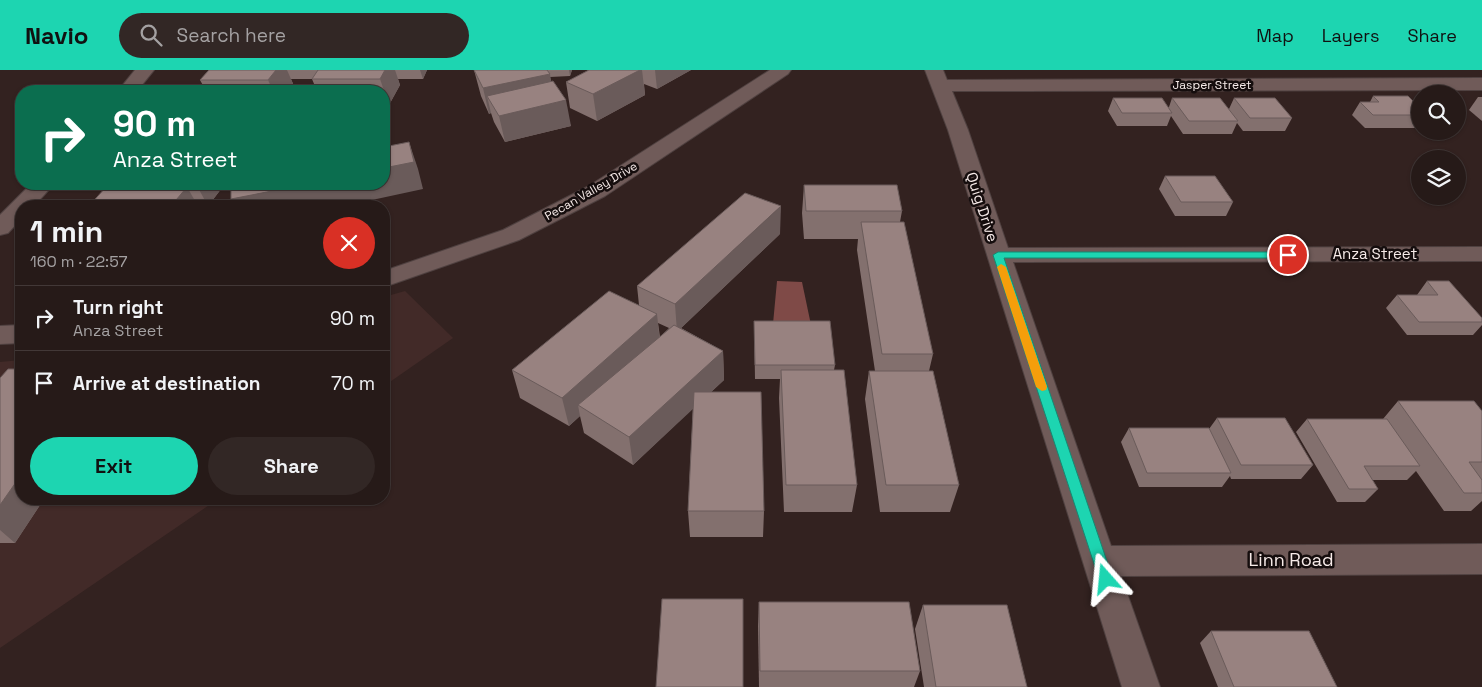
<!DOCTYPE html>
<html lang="en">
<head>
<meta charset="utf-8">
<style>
  body { margin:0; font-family:"Space Grotesk",sans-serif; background:#322725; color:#f1f3f6; height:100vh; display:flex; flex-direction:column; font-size:19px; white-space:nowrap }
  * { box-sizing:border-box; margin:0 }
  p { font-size:16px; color:#a4a1a2 }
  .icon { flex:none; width:28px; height:28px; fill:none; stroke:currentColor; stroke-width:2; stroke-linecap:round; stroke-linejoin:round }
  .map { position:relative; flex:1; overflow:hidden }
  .drawer { position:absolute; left:15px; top:130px; width:375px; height:305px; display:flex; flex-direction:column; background:#261a18; border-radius:20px; box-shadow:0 1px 4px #0004,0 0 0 1px #423837 }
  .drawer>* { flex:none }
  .hud { position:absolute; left:15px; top:15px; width:375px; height:105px; border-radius:20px; box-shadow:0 1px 4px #0004,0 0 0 1px #423837; background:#0b6e4f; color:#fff; overflow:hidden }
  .controls { position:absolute; left:1411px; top:15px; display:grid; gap:10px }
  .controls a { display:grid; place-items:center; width:55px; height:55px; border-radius:50%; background:#261a18; box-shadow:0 1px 4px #0004,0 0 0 1px #423837; font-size:25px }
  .pin { position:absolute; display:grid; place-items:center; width:42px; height:42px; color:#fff; margin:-21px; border:2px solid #fff; border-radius:50%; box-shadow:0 1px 5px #0007 }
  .me { position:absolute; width:55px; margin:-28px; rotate:342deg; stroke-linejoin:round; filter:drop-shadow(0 0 4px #0008) }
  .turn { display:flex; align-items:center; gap:18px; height:105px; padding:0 15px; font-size:22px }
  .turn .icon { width:65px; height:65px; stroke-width:2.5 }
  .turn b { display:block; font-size:35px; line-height:42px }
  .round { display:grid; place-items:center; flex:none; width:52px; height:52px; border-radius:26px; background:#322725 }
  .head { display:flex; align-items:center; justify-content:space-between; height:85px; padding:0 15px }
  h1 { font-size:30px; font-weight:600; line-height:38px }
  .button { display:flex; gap:10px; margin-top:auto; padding:10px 15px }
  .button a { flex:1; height:58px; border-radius:30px; background:#1dd5b1; color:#111; font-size:20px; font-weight:600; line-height:58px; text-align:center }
  .button a+a { background:#322725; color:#f1f3f6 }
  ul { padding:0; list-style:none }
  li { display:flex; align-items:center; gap:15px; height:65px; padding:0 15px; border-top:1px solid #423837 }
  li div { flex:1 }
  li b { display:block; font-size:19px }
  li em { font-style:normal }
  header { display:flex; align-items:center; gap:30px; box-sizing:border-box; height:70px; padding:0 25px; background:#1dd5b1; color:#111 }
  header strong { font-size:24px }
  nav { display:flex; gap:28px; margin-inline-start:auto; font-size:18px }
  .search { width:350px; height:45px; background:#322725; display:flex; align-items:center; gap:12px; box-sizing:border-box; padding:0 18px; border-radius:28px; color:#a4a1a2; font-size:19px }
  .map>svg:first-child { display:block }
  .built { fill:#422a28 }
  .water { fill:#7f4a47 }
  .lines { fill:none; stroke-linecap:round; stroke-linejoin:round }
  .minor-casing { stroke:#4f4140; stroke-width:2 }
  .secondary-casing { stroke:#4f4140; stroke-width:2 }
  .minor { fill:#705b59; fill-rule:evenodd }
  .secondary { fill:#705b59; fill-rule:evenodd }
  .wall { fill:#83706e; fill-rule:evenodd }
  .shaded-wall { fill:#6a5b5a }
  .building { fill:#988280; stroke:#6a5b5a }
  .route { fill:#1dd5b1; stroke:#138a73 }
  .slow { fill:#f59e0b }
  .labels { text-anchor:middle; stroke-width:5; stroke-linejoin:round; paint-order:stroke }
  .far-street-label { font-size:12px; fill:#f7ebe9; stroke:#150d0d }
  .street-label { font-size:15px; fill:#f7ebe9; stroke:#150d0d }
  .near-street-label { font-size:18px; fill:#f7ebe9; stroke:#150d0d }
</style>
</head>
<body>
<header>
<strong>Navio</strong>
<div class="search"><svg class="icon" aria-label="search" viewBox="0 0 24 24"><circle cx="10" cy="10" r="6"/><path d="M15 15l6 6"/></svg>Search here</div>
<nav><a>Map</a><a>Layers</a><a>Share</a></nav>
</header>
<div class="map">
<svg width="1482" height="617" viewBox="0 0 1482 617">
  <rect width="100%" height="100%" fill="#332220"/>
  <g class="built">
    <polygon points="405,221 453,268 384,316 384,227"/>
    <polygon points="21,290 21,429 218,429 0,578 0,292"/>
  </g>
  <polygon class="water" points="777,211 802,212 811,255 773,254"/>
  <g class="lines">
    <defs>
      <polygon id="minor" points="925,0 943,0 947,10 1482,8 1482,20 952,21 968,60 1008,178 1482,177 1482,191 1013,192 1111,476 1482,474 1482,504 1121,506 1160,617 1122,617 948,60"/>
      <g id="secondary">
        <polygon points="135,0 154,0 137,21 118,21"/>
        <polygon points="770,0 791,0 788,4 605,126 519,170 384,217 384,201 503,160 589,116"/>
        <polygon points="31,114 54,114 34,136 21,136 21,149 8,163 0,165 0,145"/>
        <polygon points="21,255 21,273 0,274 0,256"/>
      </g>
    </defs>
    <use href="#minor" class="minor-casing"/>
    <use href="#secondary" class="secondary-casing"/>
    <use href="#minor" class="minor"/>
    <use href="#secondary" class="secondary"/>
  </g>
  <g class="wall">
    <polygon points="209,0 427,0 423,9 398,9 400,15 389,35 384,35 384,21 317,21 312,9 291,9 294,16 290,21 191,21 205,19 200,10"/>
    <polygon points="474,0 572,0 570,6 550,7 551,11 571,56 505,72 494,52 491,43 489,44 481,26"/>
    <polygon points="589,0 691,0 657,19 644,14 645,25 597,51 570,38 566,12"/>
    <polygon points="1373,26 1420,38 1420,57 1419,58 1365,58 1352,45 1360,32 1370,32"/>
    <polygon points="1478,27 1482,27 1482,51 1469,40"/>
    <polygon points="1113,28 1169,37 1172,28 1229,39 1234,28 1292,48 1285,61 1243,61 1237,53 1232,64 1183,64 1171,46 1167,56 1117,56 1108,41"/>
    <polygon points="1165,106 1233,132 1226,146 1175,146 1159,119"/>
    <polygon points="118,114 225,114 208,136 197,136 120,117"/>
    <polygon points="804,115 902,141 900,152 933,284 929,301 959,415 950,442 880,442 865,329 869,301 875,301 857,180 858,169 804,169 802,143"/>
    <path d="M780,164l-99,94 42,23 1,29 -13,12 53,119 -1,26h-73l-2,-26 5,-103 -60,57 -49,-32 -4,-17 -11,10 -49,-28 -8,-28 127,-65 -2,-19zM658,253l11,5 -9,9z"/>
    <polygon points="1427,211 1482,248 1482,255 1473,265 1407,265 1386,238 1397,225 1417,225"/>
    <polygon points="754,251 835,295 834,300 857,415 852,442 784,442 779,328 780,309 755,309"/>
    <polygon points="0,308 21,429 44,429 15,473 0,473"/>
    <polygon points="1398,331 1482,341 1482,431 1471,441 1444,441 1416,401 1407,410 1372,410 1378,419 1365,432 1337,432 1296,362 1307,349 1383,349"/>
    <polygon points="1217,348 1313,395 1301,409 1231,409 1230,406 1222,417 1139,417 1121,372 1129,358 1209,359"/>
    <polygon points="759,532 920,601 914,617 759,617 758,556"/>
    <polygon points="923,535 1027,617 924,617 915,559"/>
    <polygon points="1211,561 1337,617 1218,617 1200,573"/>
  </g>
  <g class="shaded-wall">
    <polygon points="276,0 287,0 294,16 290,21 273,21 268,10"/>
    <polygon points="385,0 395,0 400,15 389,35 380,9"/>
    <polygon points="420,0 427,0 423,9"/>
    <polygon points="569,0 572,0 570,6"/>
    <polygon points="640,0 642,0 645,25 597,51 593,24"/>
    <polygon points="655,0 691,0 657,19"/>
    <polygon points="550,4 554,30 487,26 491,43 489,44 483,18"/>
    <polygon points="566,30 571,56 505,72 499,46"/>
    <polygon points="409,72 418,99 423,119 344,136 234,136 231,129 308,114 384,114 384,98"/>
    <polygon points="196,114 225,114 208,136"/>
    <polygon points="187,117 198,136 171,136"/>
    <polygon points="781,136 780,164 677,262 675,234"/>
    <polygon points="657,244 660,273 578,335 580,346 569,356 562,328"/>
    <polygon points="723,281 724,310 633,395 629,367"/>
    <polygon points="21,405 21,429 44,429 15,473 0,460 0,435"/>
  </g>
  <g class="building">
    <polygon points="209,0 276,0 268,10 200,10"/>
    <polygon points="318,0 385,0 380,9 312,9"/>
    <polygon points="474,0 547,0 550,4 483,18"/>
    <polygon points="589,0 640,0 593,24 566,12"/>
    <polygon points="553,11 566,30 499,46 487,26"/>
    <polygon points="193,19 261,19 259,21 191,21"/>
    <polygon points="1373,26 1408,26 1420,38 1420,45 1373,45 1360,32 1379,32"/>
    <polygon points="1113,28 1162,28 1172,43 1122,43"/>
    <polygon points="1172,28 1220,28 1238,51 1189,51"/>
    <polygon points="1234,28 1275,28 1292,48 1250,48"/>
    <polygon points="409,72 414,92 384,98 384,77"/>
    <polygon points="1165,106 1215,106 1233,132 1181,132"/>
    <polygon points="231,114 308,114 231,129"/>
    <polygon points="804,115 897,115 902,141 806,141"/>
    <polygon points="106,117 187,117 171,136 89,136"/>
    <polygon points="745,123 781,136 675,234 637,216"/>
    <polygon points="861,152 904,152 933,284 882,284"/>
    <polygon points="1427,211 1449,211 1482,248 1482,252 1419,252 1397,225 1438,225"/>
    <polygon points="609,221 657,244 562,328 512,300"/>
    <polygon points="754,251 830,251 835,295 755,295"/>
    <polygon points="674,255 723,281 629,367 578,335"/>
    <polygon points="8,299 21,299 21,405 0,435 0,308"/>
    <polygon points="781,300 844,300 857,415 786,415"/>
    <polygon points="869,301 933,301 959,415 886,415"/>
    <polygon points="694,322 761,322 764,441 688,441"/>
    <polygon points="1398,331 1474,331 1482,341 1482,392 1469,392 1482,410 1482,423 1464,423"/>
    <polygon points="1217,348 1285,348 1313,395 1241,395"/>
    <polygon points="1307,349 1387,349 1420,396 1364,396 1378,419 1349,419"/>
    <polygon points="1129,358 1209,358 1231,403 1147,403"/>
    <polygon points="662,529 743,529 743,617 656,617"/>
    <polygon points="759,532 909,532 920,601 760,601"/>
    <polygon points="923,535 1007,535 1027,617 936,617"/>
    <polygon points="1211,561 1309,561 1337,617 1234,617"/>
  </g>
  <polygon class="route" points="998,182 1288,182 1293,185 1288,188 1004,188 1113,509 1111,514 1106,516 1101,514 1099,509 993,185"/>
  <polygon class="slow" points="1001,194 1006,197 1047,317 1046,320 1042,321 1036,317 997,197"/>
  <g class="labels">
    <g class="far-street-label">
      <text x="1212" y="19">Jasper Street</text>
      <text transform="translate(591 121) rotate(-30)" y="4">Pecan Valley Drive</text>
    </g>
    <g class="street-label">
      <text transform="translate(982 137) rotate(72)" y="5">Quig Drive</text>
      <text x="1375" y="189">Anza Street</text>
    </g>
    <g class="near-street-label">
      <text x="1291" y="496">Linn Road</text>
    </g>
  </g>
</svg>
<div class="controls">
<a><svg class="icon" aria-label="search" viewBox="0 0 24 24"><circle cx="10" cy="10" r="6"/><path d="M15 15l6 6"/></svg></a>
<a><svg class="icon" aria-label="layers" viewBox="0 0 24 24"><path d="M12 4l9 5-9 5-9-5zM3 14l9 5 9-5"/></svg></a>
</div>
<div class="pin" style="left:1288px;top:185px;background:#d93025"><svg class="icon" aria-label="arrive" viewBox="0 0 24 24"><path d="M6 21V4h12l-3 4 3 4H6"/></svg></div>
<svg class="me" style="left:1106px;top:509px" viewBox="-20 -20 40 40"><path d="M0-17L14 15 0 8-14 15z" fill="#1dd5b1" stroke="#fff" stroke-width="4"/></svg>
<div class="hud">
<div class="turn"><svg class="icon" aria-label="right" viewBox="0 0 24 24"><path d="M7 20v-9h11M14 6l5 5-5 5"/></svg><div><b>90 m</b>Anza Street</div></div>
</div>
<section class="drawer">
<div class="head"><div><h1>1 min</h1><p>160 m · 22:57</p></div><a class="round" style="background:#d93025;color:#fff"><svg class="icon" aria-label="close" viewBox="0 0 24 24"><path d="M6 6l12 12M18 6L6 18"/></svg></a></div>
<ul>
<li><svg class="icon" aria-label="right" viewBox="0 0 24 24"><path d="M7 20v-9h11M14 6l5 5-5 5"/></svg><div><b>Turn right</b><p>Anza Street</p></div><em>90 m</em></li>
<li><svg class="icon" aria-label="arrive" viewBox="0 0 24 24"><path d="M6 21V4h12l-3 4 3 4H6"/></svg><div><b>Arrive at destination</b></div><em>70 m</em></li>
</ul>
<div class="button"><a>Exit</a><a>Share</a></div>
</section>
</div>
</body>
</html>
